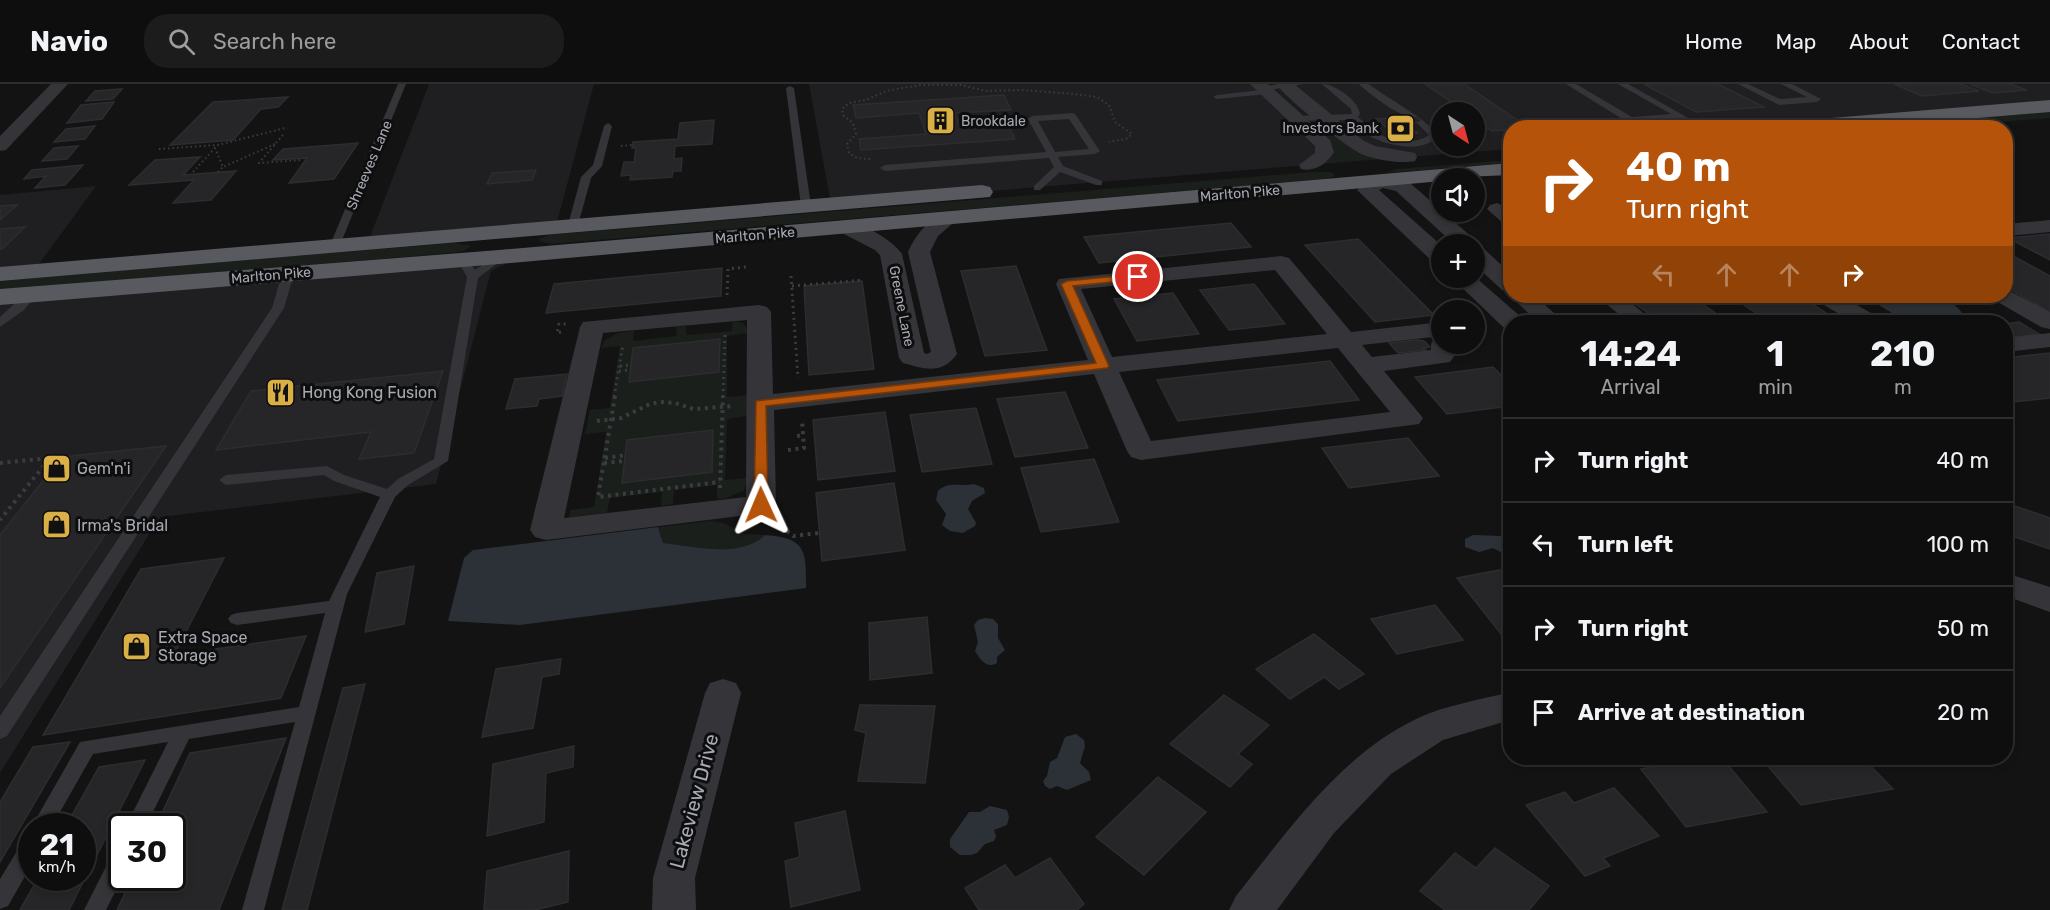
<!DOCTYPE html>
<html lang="en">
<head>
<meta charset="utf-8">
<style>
  body { margin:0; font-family:Rubik,sans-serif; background:#1c1c1d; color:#f1f3f6; height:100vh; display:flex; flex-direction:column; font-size:22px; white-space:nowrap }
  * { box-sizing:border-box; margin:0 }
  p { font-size:20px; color:#9b9c9e }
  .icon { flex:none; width:33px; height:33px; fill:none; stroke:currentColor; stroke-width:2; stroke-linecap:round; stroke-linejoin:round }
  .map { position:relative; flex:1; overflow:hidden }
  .sheet { position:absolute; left:1503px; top:231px; width:510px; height:450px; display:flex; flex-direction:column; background:#0e0e0f; border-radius:24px; box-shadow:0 3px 9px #0003,0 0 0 2px #2e2e2f }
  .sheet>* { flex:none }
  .hud { position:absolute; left:1503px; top:36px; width:510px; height:183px; border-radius:24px; box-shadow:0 3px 9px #0003,0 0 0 2px #2e2e2f; background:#b45309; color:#fff; overflow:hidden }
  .needle { width:39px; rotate:144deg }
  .fabs { position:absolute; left:1431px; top:18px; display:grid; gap:12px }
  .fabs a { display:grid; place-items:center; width:54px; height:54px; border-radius:50%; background:#0e0e0f; box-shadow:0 3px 9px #0003,0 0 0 2px #2e2e2f; font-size:30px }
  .speed { position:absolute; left:18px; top:729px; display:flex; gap:12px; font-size:30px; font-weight:700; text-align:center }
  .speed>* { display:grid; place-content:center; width:78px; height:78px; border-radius:50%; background:#0e0e0f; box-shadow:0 3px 9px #0003,0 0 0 2px #2e2e2f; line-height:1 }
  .speed small { font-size:15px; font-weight:400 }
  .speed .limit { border:3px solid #111; border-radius:9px; background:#fff; color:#111 }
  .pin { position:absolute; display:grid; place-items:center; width:51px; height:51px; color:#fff; margin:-26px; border:3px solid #fff; border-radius:50%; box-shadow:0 2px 6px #0007 }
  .me { position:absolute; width:66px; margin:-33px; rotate:359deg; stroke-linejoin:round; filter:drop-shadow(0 0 4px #0008) }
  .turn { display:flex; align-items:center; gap:21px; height:126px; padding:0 24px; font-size:27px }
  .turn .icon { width:78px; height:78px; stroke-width:2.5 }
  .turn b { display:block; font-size:42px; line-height:51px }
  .lanes { display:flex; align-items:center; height:57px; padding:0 24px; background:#0003; justify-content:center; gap:30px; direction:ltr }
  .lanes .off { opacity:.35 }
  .eta { display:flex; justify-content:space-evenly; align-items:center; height:102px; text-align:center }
  .eta b { font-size:36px; font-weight:700; line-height:42px }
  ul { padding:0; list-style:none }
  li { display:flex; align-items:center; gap:18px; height:84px; padding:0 24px; border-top:2px solid #2e2e2f }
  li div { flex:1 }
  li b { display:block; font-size:22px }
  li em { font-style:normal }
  header { display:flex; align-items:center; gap:36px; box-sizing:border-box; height:84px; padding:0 30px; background:#0e0e0f; border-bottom:2px solid #2e2e2f }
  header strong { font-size:28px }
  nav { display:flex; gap:33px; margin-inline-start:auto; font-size:21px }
  .search { width:420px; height:54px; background:#1c1c1d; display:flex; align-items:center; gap:15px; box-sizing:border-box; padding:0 21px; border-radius:24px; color:#9b9c9e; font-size:22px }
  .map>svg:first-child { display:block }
  .built { fill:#1f1f21; fill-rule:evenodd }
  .green { fill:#1a1f1b }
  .water { fill:#2b3136 }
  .building { fill:#262628; stroke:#2d2d30; stroke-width:1.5 }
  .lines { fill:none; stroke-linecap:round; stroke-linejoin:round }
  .path-far2 { stroke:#3b3c40; stroke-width:2; stroke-dasharray:1.5 3; stroke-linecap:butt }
  .path-far1 { stroke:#3b3c40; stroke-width:3; stroke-dasharray:2 4; stroke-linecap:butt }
  .path { stroke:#3b3c40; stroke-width:4; stroke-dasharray:3 4.5; stroke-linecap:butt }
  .service { fill:#353539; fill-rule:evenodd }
  .minor { fill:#353539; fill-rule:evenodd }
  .trunk { fill:#595a60; fill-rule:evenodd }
  .route { fill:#b45309; stroke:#753606; stroke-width:1.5 }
  .labels { text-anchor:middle; stroke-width:6; stroke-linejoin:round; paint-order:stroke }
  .far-poi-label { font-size:14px; fill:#a6aab3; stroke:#0e0e0f; text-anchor:start }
  .far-street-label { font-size:14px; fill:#a6aab3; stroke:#0e0e0f }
  .poi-label { font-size:16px; fill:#a6aab3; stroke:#0e0e0f; text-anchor:start }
  .near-street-label { font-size:20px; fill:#a6aab3; stroke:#0e0e0f }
</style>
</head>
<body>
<header>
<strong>Navio</strong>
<div class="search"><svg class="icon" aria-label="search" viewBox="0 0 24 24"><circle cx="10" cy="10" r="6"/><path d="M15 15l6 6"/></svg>Search here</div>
<nav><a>Home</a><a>Map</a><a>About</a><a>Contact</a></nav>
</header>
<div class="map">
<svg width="2050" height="826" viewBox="0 0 2050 826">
  <rect width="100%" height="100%" fill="#131314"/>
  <g class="built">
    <polygon points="429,0 594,0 556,142 368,158"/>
    <polygon points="809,0 1258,0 1324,60 1308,81 831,120"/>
    <path d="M1284,0h766v22l-266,22h-274v21l-102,8 -38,-6zM1442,28h32v34h-32z"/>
    <polygon points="96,102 34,187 0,190 0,111"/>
    <polygon points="524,171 491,187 436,400 160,433 0,689 0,217"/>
  </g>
  <g class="green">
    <polygon points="1258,0 1284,0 1347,54 1408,73 1308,81 1324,70"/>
    <polygon points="2050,27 2050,34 1934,43 1843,44"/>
    <polygon points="1510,76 1510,79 1386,89 1397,85"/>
    <polygon points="1312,88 1330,88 1335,90 1334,93 1325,95 549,160 537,156 548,151 560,150"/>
    <polygon points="454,159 472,162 463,167 452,169 0,206 0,196"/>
    <polygon points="733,237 743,239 748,246 747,249 727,252 727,313 747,311 747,332 727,335 725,396 747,394 744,406 727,414 717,415 717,401 674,406 673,420 661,422 662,408 610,414 607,429 569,433 570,426 594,423 606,348 585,350 590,326 610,324 620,262 601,264 605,256 618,249 634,247 633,257 676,252 677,243 686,242 686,251 732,247"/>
    <path d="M710,437l14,2 20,11 21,1c-26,24 -70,11 -102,8l-5,-16z"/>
  </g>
  <g class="water">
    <path d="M1864,212c23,-1 91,-7 99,20l-51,6 -12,-4z"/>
    <path d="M974,400l10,4 1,5 -13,8 -4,8 8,14 -1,3 -12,7 -13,-2 -8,-6 4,-11 -10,-14 2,-9c10,-10 23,-4 36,-7z"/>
    <path d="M658,443l5,16c32,3 76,16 102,-8 42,3 41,16 41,53l-286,37 -72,-4 16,-63 9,-8z"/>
    <polygon points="1473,451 1501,452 1510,458 1510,473 1493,464 1479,468 1465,463 1465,455"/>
    <path d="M985,534l8,1 5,5v14l7,12 -8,7v6c-10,6 -17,-3 -22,-12l3,-9 -4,-17 4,-5z"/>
    <polygon points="1076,650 1084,656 1085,662 1080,679 1089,688 1091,696 1067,706 1057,702 1050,705 1045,702 1043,697 1047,692 1050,678 1057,674 1065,653"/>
    <polygon points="990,722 1007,726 1009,733 1007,741 994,746 996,752 994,757 985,760 977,769 971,771 960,771 950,763 950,755 969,728 980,728"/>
  </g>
  <g class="building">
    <polygon points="1425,0 1464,0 1529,44 1492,47 1474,35 1474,28 1466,28"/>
    <polygon points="1644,0 1718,0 1764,23 1696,28"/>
    <polygon points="1894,0 1961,0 1979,7 1922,12"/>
    <polygon points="1970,0 2010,0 2027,6 1993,9"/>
    <polygon points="122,5 113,15 86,17 95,7"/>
    <polygon points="1004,11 1011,26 955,29 961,44 1008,41 1015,55 861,66 859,55 926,50 919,29 856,34 853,21"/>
    <polygon points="288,13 278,23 261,25 233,56 170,61 213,18"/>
    <polygon points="114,18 102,35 67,39 81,21"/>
    <polygon points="1416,32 1424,38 1407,40 1418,49 1395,50 1376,35"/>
    <polygon points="714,36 712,60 675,62 674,75 682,74 681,87 673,87 672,93 630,96 631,91 621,92 624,78 634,78 636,64 632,64 633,58 678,55 680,39"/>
    <polygon points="95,42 85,55 54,58 66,45"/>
    <polygon points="358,59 334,95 289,99 307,74 273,76 283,65"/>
    <polygon points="78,62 67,75 42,77 54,64"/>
    <polygon points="200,73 183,91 236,87 211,116 173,119 194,96 129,101 155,76"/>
    <polygon points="83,81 65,101 35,104 46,92 24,95 32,86"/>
    <polygon points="536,86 532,96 487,100 492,89"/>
    <polygon points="17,121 0,136 0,122"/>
    <polygon points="1231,139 1251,163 1099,179 1084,153"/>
    <polygon points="25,143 2,165 0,165 0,145"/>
    <polygon points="2050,150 2050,176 2008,154"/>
    <polygon points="1358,155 1434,231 1375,238 1305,161"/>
    <polygon points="2006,168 2050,192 2050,228 2006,203"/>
    <polygon points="1016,182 1047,266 985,272 961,187"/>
    <polygon points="722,184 721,212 546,229 554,200"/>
    <polygon points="862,197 874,285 809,291 804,202"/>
    <polygon points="1254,200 1285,240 1229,246 1200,206"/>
    <polygon points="1173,209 1199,250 1137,257 1114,215"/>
    <polygon points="1624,212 1690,212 1729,238 1661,238"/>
    <polygon points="1731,212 1800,212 1840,238 1769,238"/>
    <polygon points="2019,238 2039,250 2006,254 2006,240"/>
    <polygon points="720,255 719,288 629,298 633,264"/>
    <polygon points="1417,256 1424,257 1430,263 1423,264 1426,266 1398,269 1389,259"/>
    <polygon points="2050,269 2050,314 2012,318 2006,314 2006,274"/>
    <polygon points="1330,277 1359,316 1178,337 1157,296"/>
    <polygon points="1493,283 1510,300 1510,322 1447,330 1415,293"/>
    <polygon points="443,287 414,369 359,375 371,348 216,366 251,307"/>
    <polygon points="567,290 562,312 539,315 537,322 506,325 515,295"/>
    <polygon points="1065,308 1088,364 1015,373 997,315"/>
    <polygon points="976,324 992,380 922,388 910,331"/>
    <polygon points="885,328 895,387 818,396 813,336"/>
    <polygon points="713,346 712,388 622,399 627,356"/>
    <polygon points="1408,354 1439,392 1349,404 1322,364"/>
    <polygon points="166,362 0,604 0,451 62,373"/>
    <polygon points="1094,375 1119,438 1041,448 1021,384"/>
    <polygon points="894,399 905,466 822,477 816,409"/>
    <polygon points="2012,421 2050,434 2050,465 2006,450"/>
    <polygon points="224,474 174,571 306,552 281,614 43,651 141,485"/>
    <polygon points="414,482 404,540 365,548 377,489"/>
    <polygon points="1510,484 1510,554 1505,555 1457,494"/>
    <polygon points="1435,521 1463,556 1397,570 1371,535"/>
    <polygon points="927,533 932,589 870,596 869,539"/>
    <polygon points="1314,550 1364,590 1339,605 1324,593 1290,615 1256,585"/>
    <polygon points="561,575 559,590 542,593 533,644 482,653 496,585"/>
    <polygon points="365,600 307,826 282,826 343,604"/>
    <polygon points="1224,611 1269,641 1238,670 1252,680 1230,703 1170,660"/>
    <polygon points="860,621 935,622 925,699 858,697 866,649 855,646"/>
    <polygon points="286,654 219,826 117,826 132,794 172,794 172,742 156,742 190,669"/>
    <polygon points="70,658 0,778 0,718 33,663"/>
    <polygon points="574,662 573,683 546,689 544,738 487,752 493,680"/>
    <polygon points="1705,674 1722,674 1767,728 1686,743 1641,685"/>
    <polygon points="1761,674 1863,674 1893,705 1801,721"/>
    <polygon points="145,676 69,826 20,826 38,794 82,794 82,742 66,742 99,683"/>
    <polygon points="1158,693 1206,728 1144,791 1096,753"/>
    <polygon points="1614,704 1659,752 1603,774 1610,782 1585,792 1526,721 1565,708 1574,719"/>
    <polygon points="845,727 860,806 791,823 785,777 800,773 795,739"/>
    <polygon points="1495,764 1549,802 1529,826 1445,826 1420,807 1455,769 1476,784"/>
    <polygon points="569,767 568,818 535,826 484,826 487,787"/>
    <polygon points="1050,774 1084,820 1077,826 979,826 965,804 1005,781 1015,794"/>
  </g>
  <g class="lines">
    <g class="path-far2">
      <polyline points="283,51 259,79 301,76"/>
      <polyline points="275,60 223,83 215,64 218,61 285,44"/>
      <polyline points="621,62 632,61"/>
      <polyline points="159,65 217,61"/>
      <polyline points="870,75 857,74 849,69 847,60 856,50 853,39 843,31 842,25 849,19 866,16 886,7 921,1 961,1 986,7 1021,6 1074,10 1097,13 1109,21 1115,38 1132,50 1126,55 1109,58"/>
      <polyline points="193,88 215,64"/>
      <polyline points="218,88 223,83"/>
    </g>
    <g class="path-far1">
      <polyline points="791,192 798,294"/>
      <polyline points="792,202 863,196"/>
      <polyline points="727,211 728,185 746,183"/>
      <polyline points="561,248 557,249 559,240 567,240"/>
      <polyline points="620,282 631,281"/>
      <polyline points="619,287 630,286"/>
      <polyline points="614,313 623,260"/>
      <polyline points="723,313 725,250"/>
    </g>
    <g class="path">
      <polyline points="615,312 598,413 720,398"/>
      <polyline points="597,337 621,334 650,320 660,318 675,319 693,325 734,322"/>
      <polyline points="797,352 803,351"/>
      <polyline points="788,366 804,364 802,336"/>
      <polyline points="605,374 626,371"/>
      <polyline points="0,379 50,374 0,436"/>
      <polyline points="604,379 625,377"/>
      <polyline points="720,404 723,312"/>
      <polyline points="787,447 793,452 819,449"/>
    </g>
    <g class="service">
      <polygon points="398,0 406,0 340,161 335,164 331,163 330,161"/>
      <polygon points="1281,0 1303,0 1270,6 1270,10 1267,10 1217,15 1213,13 1217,11 1260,6 1260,3"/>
      <path d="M1322,0c13,0 36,16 38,30l-2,3c6,5 12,12 19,16 14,8 39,12 52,2l-12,-12 4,-3 15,10 2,5c-13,19 -47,11 -65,3 -8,-4 -15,-13 -22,-18l-58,1 -1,-2 4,-3 56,-2 -1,-5z"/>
      <path d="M1359,0h9l49,32c-11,7 -49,-23 -58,-32z"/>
      <polygon points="1566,0 1576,0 1632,33 1671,30 1618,0 1628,0 1706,44 1695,44 1679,35 1627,38"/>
      <polygon points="1738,0 1748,0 1780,15 1807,13 1781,0 1792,0 1821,15 1817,18 1779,21"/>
      <polygon points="790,2 794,4 811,122 806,125 801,122 786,4"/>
      <path d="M1072,29l3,1 25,37 -5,3 -37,3 5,9 39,15v4h-6l-36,-13 -20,18h-6v-4l20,-19 -5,-9 -164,13 -5,-3 5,-3 161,-13 -18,-33 4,-3zM1069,35l20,30 -34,3 -17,-31z"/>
      <polygon points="608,39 612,42 602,82 591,94 578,141 569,143 568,141 581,93 593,81 604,42"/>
      <polygon points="499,170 504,173 503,175 478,194 448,377 408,401 395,413 347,510 264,826 242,826 295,638 189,655 146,742 126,742 168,658 93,670 52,742 32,742 80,658 299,623 325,529 237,541 231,539 228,535 231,531 237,529 329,517 380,413 334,397 324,391 226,401 219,396 226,391 327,382 344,391 387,405 398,395 434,375 467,193 457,176 459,174 467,174 475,186"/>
      <polygon points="292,187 298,190 291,200 284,224 7,652 0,655 0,632 272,224 279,200 288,188"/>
      <polygon points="30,208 36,211 24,226 0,243 0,233 26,209"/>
      <polygon points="32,751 32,780 8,822 0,825 0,795 25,754"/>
      <polygon points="122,763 122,794 106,826 84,826 115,765"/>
    </g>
    <g class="minor">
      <polygon points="51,0 68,0 6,66 0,67 0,52"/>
      <path d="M1250,0h18l62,56 4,12c-7,12 -19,20 -33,17l-2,-4 16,-12v-7z"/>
      <path d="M1276,0h18l70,57 11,5 40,7 2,4 -2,4c-14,3 -38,-1 -51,-6 -15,-5 -79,-58 -88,-71z"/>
      <polygon points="1380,91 1410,99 1474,155 1476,162 1482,163 1510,189 1510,208 1502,206 1474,180 1474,160 1454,160 1396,107 1383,104 1379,106 1442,162 1442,180 1434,179 1357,106 1373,93"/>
      <polygon points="1497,119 1510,125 1510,141 1503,139 1487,125 1490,121"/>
      <path d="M949,128l7,2 3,4 -21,18 -8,16 27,102c-15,21 -33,15 -54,9l-4,-5 -19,-103 -5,-5 -37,-19 -3,-4 3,-4c18,-5 54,16 64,31l22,99 3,1 4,-2 -23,-100c8,-18 22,-35 41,-40z"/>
      <polygon points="2050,136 2050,148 2006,152 2006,140"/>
      <path d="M1281,172l8,2 62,74 91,-10v14l-80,9 10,12 59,-7v-6l3,-5 8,-2v7h13l2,8 -7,10 -66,9 39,47 -4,6 -278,36 -10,-3 -4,-6 -33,-77 -320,36 2,95 -4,7 -226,28 -11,-3 -5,-7 50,-203 3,-5 176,-17 8,2 4,5 2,82 315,-34 -32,-76 3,-5zM1275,186l52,64 -215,23 -31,-68zM747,236l-1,177 -182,21 39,-185zM1338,264l52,64 -239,29 -32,-69z"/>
      <polygon points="1474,192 1521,233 1524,238 1510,238 1510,245 1503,243 1452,194"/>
      <polygon points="2006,205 2050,228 2050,245 2041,243 1996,217 1993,212 2006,212"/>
      <polygon points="1510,212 1535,212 1564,238 1538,238"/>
      <polygon points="1597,212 1623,212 1654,238 1628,238"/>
      <polygon points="1813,212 1841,212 1878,233 1881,238 1853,238 1817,217"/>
      <polygon points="2050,249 2050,263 2006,268 2006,254"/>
      <polygon points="2006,489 2050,503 2050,528 2006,512"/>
      <polygon points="723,595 736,599 741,609 695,794 696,826 652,826 653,794 705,609 710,599"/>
      <path d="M1510,608v28l-67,20 -52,34 -57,59 -57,77h-48l7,-14c52,-65 104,-141 182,-178 28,-13 62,-18 92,-26z"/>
    </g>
    <g class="trunk">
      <polygon points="2050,16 2050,28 1859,44 1774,44 1776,40 1783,38"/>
      <polygon points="1510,79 1510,91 1442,94 1442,97 499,180 0,221 0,205 499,166"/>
      <polygon points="982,101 990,103 993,108 990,113 0,197 0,183"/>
    </g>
  </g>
  <polygon class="route" points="1138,190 1143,193 1142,195 1073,202 1109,282 1107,284 766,322 768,421 761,425 754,421 756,317 1096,279 1061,200 1067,197"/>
  <defs>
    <symbol id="building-square" viewBox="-11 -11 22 22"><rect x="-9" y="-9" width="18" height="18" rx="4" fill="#d9af46" stroke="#0e0e0f"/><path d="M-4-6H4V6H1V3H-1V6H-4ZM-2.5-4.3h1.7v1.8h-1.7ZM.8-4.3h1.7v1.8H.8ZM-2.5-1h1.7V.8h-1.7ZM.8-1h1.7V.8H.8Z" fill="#111"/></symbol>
    <symbol id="bank-square" viewBox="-11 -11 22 22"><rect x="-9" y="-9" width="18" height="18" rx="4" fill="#d9af46" stroke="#0e0e0f"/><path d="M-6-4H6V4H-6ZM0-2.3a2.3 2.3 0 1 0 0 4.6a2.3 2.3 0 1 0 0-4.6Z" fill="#111"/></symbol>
    <symbol id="restaurant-square" viewBox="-11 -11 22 22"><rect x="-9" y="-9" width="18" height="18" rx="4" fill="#d9af46" stroke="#0e0e0f"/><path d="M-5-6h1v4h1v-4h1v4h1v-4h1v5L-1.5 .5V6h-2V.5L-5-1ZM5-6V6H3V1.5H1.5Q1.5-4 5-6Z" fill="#111"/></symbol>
    <symbol id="shop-square" viewBox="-11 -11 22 22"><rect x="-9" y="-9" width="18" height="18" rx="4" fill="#d9af46" stroke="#0e0e0f"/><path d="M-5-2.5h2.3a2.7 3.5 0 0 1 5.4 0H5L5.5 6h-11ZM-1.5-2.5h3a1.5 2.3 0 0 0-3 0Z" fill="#111"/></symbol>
  </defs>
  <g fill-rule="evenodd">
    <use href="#building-square" x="924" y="20" width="33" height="33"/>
    <use href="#bank-square" x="1384" y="28" width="33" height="33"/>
    <use href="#restaurant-square" x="264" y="292" width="33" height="33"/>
    <use href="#shop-square" x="40" y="368" width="33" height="33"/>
    <use href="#shop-square" x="40" y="424" width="33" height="33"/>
    <use href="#shop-square" x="120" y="546" width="33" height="33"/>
  </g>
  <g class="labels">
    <g class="far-poi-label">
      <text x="961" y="42">Brookdale</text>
      <text x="1379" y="49" text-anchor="end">Investors Bank</text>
    </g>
    <g class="far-street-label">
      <text transform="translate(369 81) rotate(-67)" y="5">Shreeves Lane</text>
      <text transform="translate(1240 109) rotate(-5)" y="5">Marlton Pike</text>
      <text transform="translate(755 151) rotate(-5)" y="5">Marlton Pike</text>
      <text transform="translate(271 191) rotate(-5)" y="5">Marlton Pike</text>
      <text transform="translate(902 222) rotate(79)" y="5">Greene Lane</text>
    </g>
    <g class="poi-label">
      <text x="302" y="314">Hong Kong Fusion</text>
      <text x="77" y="390">Gem'n'i</text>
      <text x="77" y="447">Irma's Bridal</text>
      <text x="158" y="559">Extra Space<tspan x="158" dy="18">Storage</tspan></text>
    </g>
    <g class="near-street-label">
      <text transform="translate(694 717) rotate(-75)" y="7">Lakeview Drive</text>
    </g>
  </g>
</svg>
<div class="fabs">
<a><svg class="needle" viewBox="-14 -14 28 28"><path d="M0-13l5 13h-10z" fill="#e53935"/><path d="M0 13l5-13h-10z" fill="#9b9c9e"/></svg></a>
<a><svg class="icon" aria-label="sound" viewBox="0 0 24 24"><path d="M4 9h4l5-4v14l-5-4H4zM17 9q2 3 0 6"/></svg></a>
<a>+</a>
<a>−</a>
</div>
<div class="speed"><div>21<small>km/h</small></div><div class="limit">30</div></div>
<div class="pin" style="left:1138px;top:193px;background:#d93025"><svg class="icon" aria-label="arrive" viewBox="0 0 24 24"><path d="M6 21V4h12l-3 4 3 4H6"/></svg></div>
<svg class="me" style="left:761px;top:421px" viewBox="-20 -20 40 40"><path d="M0-17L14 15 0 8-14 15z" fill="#b45309" stroke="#fff" stroke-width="4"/></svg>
<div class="hud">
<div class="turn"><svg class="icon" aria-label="right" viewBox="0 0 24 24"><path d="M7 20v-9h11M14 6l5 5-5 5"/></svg><div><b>40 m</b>Turn right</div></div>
<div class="lanes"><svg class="icon off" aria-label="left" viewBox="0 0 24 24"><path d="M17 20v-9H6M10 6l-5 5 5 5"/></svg><svg class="icon off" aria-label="ahead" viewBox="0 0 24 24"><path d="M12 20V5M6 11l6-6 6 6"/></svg><svg class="icon off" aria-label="ahead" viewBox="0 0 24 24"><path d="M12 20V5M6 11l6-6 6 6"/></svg><svg class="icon" aria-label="right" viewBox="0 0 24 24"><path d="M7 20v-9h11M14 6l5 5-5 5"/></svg></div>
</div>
<section class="sheet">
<div class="eta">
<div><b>14:24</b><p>Arrival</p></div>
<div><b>1</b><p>min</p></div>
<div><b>210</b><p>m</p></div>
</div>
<ul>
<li><svg class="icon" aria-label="right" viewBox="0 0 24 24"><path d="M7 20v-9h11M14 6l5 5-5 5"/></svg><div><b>Turn right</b></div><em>40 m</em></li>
<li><svg class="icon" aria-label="left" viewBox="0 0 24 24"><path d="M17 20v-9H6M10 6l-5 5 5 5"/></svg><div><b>Turn left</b></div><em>100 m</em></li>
<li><svg class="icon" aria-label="right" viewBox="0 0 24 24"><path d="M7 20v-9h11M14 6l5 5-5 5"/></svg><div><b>Turn right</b></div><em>50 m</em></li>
<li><svg class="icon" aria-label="arrive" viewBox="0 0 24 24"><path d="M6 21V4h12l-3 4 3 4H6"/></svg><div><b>Arrive at destination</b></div><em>20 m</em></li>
</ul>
</section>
</div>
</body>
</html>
